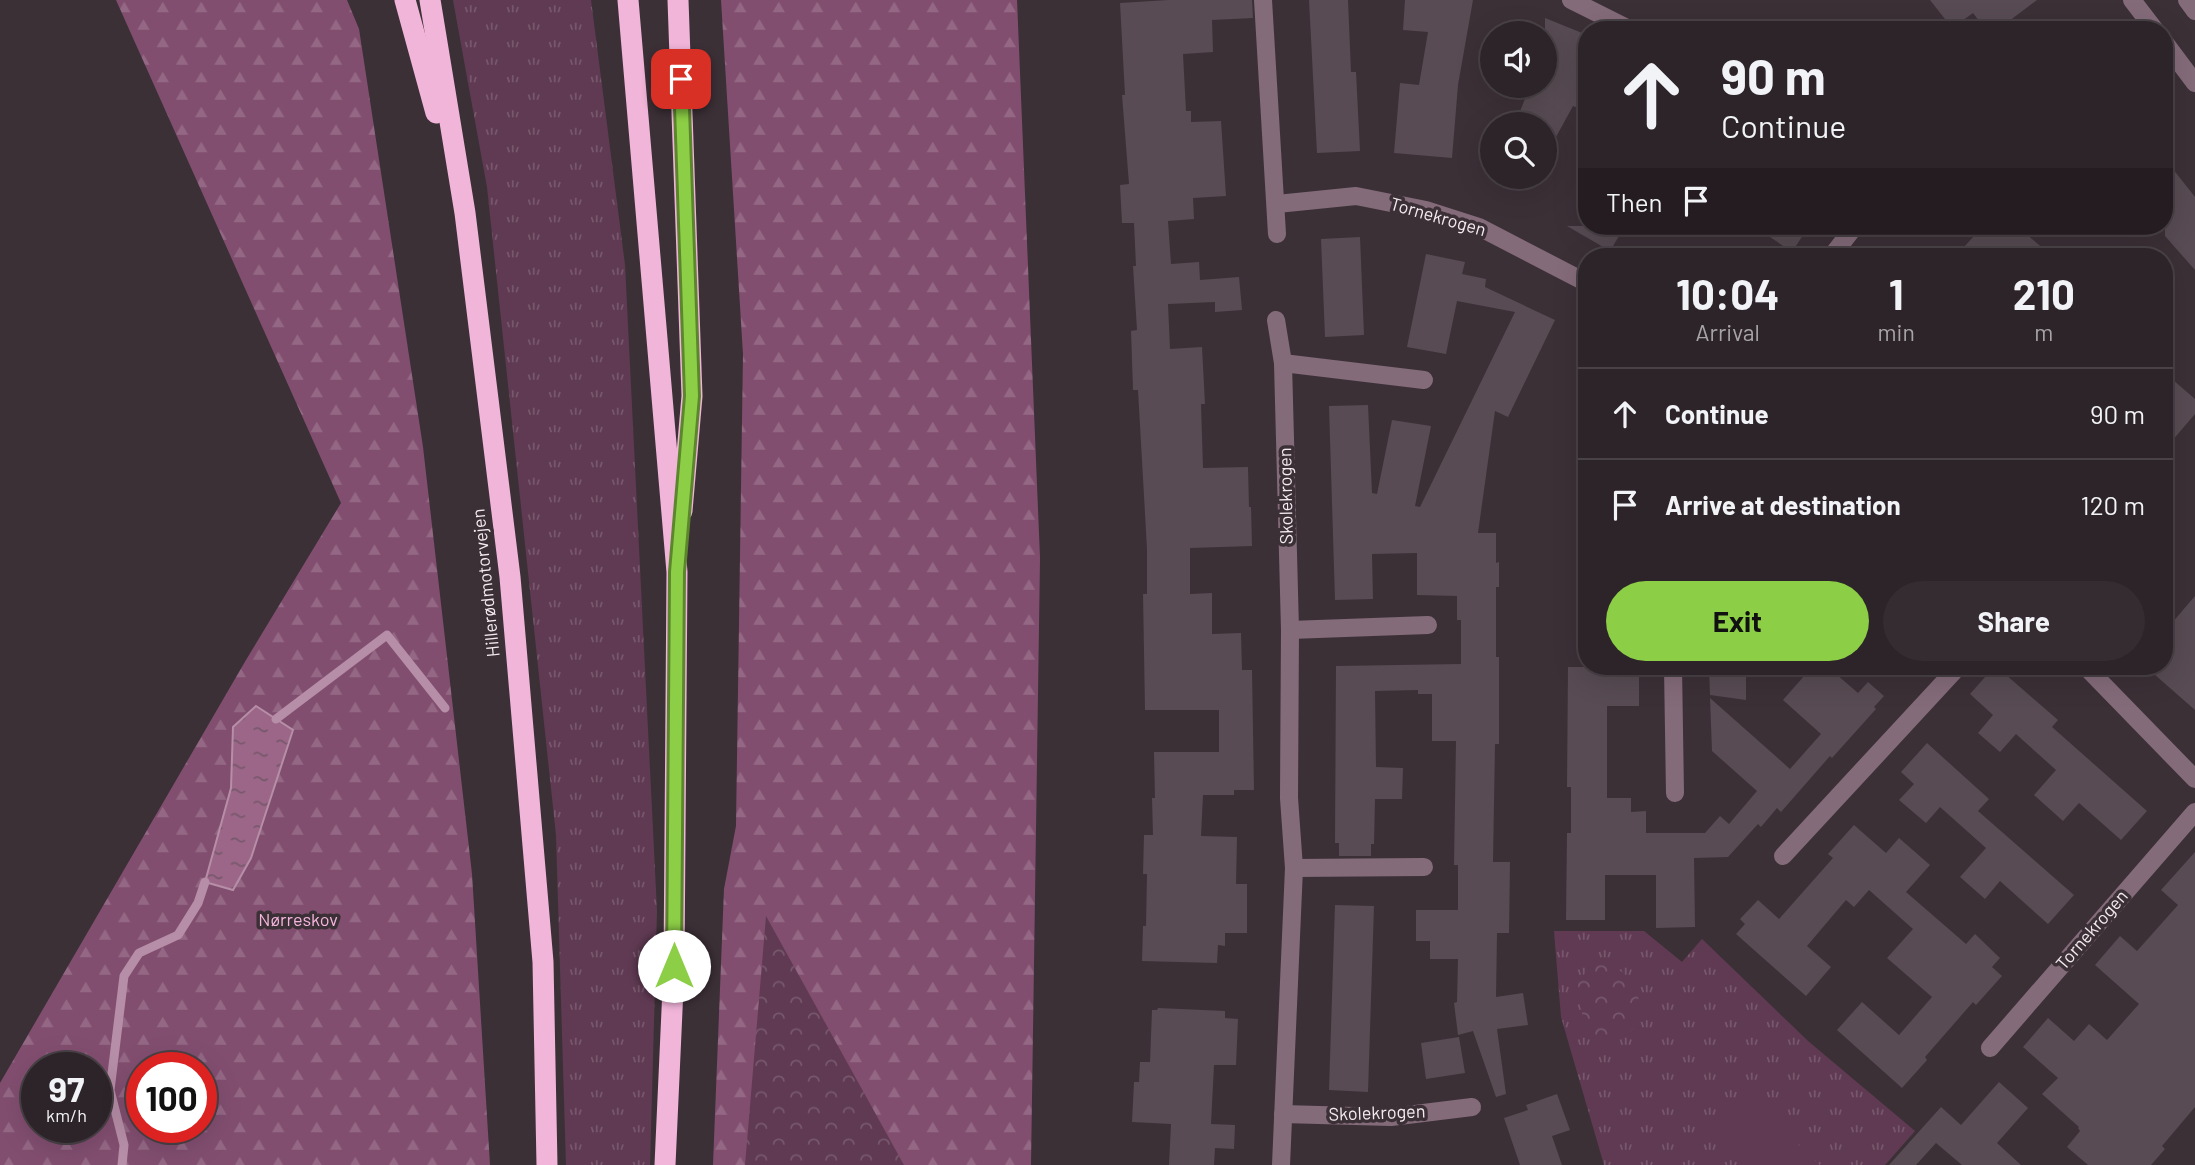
<!DOCTYPE html>
<html lang="en">
<head>
<meta charset="utf-8">
<style>
  body { margin:0; font-family:Barlow,sans-serif; background:#352c31; color:#f1f3f6; height:100vh; display:flex; flex-direction:column; font-size:26px; white-space:nowrap }
  * { box-sizing:border-box; margin:0 }
  p { font-size:23px; color:#a7a4a8 }
  .icon { flex:none; width:38px; height:38px; fill:none; stroke:currentColor; stroke-width:2; stroke-linecap:round; stroke-linejoin:round }
  .map { position:relative; flex:1; overflow:hidden }
  .drawer { position:absolute; left:1578px; top:248px; width:595px; height:427px; display:flex; flex-direction:column; background:#2d2429; border-radius:28px; box-shadow:0 7px 28px #0002,0 0 0 2px #484146 }
  .drawer>* { flex:none }
  .hud { position:absolute; left:1578px; top:21px; width:595px; height:214px; border-radius:28px; box-shadow:0 7px 28px #0002,0 0 0 2px #484146; background:#2d2429; color:#f1f3f6; overflow:hidden }
  .controls { position:absolute; left:1480px; top:21px; display:grid; gap:14px }
  .controls a { display:grid; place-items:center; width:77px; height:77px; border-radius:50%; background:#2d2429; box-shadow:0 7px 28px #0002,0 0 0 2px #484146; font-size:35px }
  .speed { position:absolute; left:21px; top:1052px; display:flex; gap:14px; font-size:35px; font-weight:700; text-align:center }
  .speed>* { display:grid; place-content:center; width:91px; height:91px; border-radius:50%; background:#2d2429; box-shadow:0 7px 28px #0002,0 0 0 2px #484146; line-height:1 }
  .speed small { font-size:18px; font-weight:400 }
  .speed .limit { border:10px solid #d22; background:#fff; color:#111 }
  .pin { position:absolute; display:grid; place-items:center; width:60px; height:60px; color:#fff; margin:-30px; border-radius:14px; box-shadow:0 4px 10px #0006 }
  .me { position:absolute; width:77px; margin:-38px; rotate:0deg; stroke-linejoin:round; filter:drop-shadow(0 0 5px #0008) }
  .turn { display:flex; align-items:center; gap:24px; height:147px; padding:0 28px; font-size:32px }
  .turn .icon { width:91px; height:91px; stroke-width:2.5 }
  .turn b { display:block; font-size:49px; line-height:60px }
  .then { display:flex; align-items:center; height:66px; padding:0 28px; background:#0003; gap:14px; font-size:26px }
  .eta { display:flex; justify-content:space-evenly; align-items:center; height:119px; text-align:center }
  .eta b { font-size:42px; font-weight:700; line-height:49px }
  .primary-button { display:flex; gap:14px; margin-top:auto; padding:14px 28px }
  .primary-button a { flex:1; height:80px; border-radius:42px; background:#8cce45; color:#111; font-size:28px; font-weight:700; line-height:80px; text-align:center }
  .primary-button a+a { background:#352c31; color:#f1f3f6 }
  ul { padding:0; list-style:none }
  li { display:flex; align-items:center; gap:21px; height:91px; padding:0 28px; border-top:2px solid #484146 }
  li div { flex:1 }
  li b { display:block; font-size:26px }
  li em { font-style:normal }
  .map>svg:first-child { display:block }
  .grass { fill:url(#grass-tufts) }
  .forest { fill:url(#forest-firs); fill-rule:evenodd }
  .park { fill:url(#park-crowns) }
  .pitch { fill:#603a53 }
  .water { fill:url(#water-ripples); stroke:#b68ea7; stroke-width:2 }
  .lines { fill:none; stroke-linecap:round; stroke-linejoin:round }
  .stream { stroke:#b68ea7; stroke-width:9 }
  .building { fill:#584b53 }
  .minor { stroke:#846b7a; stroke-width:18 }
  .tertiary { stroke:#846b7a; stroke-width:18 }
  .motorway { stroke:#f1b5da; stroke-width:21 }
  .route-casing { stroke:#5b862d; stroke-width:18 }
  .route { stroke:#8cce45; stroke-width:12 }
  .labels { text-anchor:middle; stroke-width:7; stroke-linejoin:round; paint-order:stroke }
  .street-label { font-size:18px; fill:#f3ebef; stroke:#3c3037 }
  .park-label { font-size:18px; fill:#f6b5de; stroke:#3c3037 }
</style>
</head>
<body>
<div class="map">
<svg width="2195" height="1165" viewBox="0 0 2195 1165">
  <defs>
    <pattern id="grass-tufts" width="24" height="20" patternUnits="userSpaceOnUse" patternTransform="scale(1.75)"><rect width="24" height="20" fill="#603a53"/><path d="M3 7l-1-3M5 7V3M7 7l1-3M15 17l-1-3M17 17v-4M19 17l1-3" fill="none" stroke="#77576c"/></pattern>
    <pattern id="forest-firs" width="22" height="20" patternUnits="userSpaceOnUse" patternTransform="scale(1.75)"><rect width="22" height="20" fill="#824e70"/><path d="M5 1l3.5 6h-7zM16 11l3.5 6h-7z" fill="#946885"/></pattern>
    <pattern id="park-crowns" width="20" height="18" patternUnits="userSpaceOnUse" patternTransform="scale(1.75)"><rect width="20" height="18" fill="#603a53"/><path d="M2 6a3 3 0 1 1 6 0M12 15a3 3 0 1 1 6 0" fill="none" stroke="#77576c"/></pattern>
    <pattern id="water-ripples" width="26" height="14" patternUnits="userSpaceOnUse" patternTransform="scale(1.75)"><rect width="26" height="14" fill="#9c6688"/><path d="M2 4q2-2 4 0t4 0M15 11q2-2 4 0t4 0" fill="none" stroke="#77586b"/></pattern>
  </defs>
  <rect width="100%" height="100%" fill="#3c3037"/>
  <g class="grass">
    <polygon points="453,0 591,0 625,265 657,911 650,1165 566,1165 556,835 487,187"/>
    <polygon points="1554,931 1644,931 1682,962 1702,939 1808,1041 1915,1131 1885,1165 1604,1165 1561,1017"/>
  </g>
  <g class="forest">
    <path d="M116,0h231l12,29 64,418 49,427 18,291h-490v-82l246,-423 95,-157zM37,1068h59v59h-59zM142,1068h59v59h-59z"/>
    <polygon points="721,0 1017,0 1040,558 1031,1165 713,1165 724,889 736,826 743,354"/>
  </g>
  <g class="park">
    <polygon points="766,916 904,1165 745,1165"/>
    <path d="M1599,965c16,0 26,6 34,21 12,21 11,44 -15,51 -35,8 -39,-29 -40,-55l11,-14z"/>
  </g>
  <polygon class="pitch" points="1744,1093 1819,1164 1819,1165 1755,1165 1713,1126"/>
  <polygon class="water" points="256,706 293,730 251,858 233,890 205,882 231,788 233,727"/>
  <g class="lines">
    <g class="stream">
      <polyline points="276,719 387,635 445,708"/>
      <polyline points="122,1165 124,1145 110,1090 124,976 139,953 178,935 198,903 205,882"/>
    </g>
  </g>
  <g class="building">
    <polygon points="1168,0 1252,0 1253,18 1212,20 1213,52 1183,54 1186,111 1191,111 1191,122 1221,121 1226,196 1193,198 1194,219 1168,221 1171,264 1199,262 1200,280 1239,277 1242,310 1215,312 1215,302 1168,304 1170,349 1202,347 1205,404 1201,404 1203,468 1248,467 1249,507 1251,507 1252,546 1190,548 1190,594 1212,593 1212,634 1241,633 1242,670 1252,670 1254,790 1234,790 1234,795 1203,795 1201,836 1237,837 1236,884 1247,884 1247,933 1225,933 1225,946 1218,945 1217,963 1142,961 1143,926 1146,926 1147,874 1143,874 1144,835 1153,835 1152,798 1155,798 1154,752 1219,752 1219,710 1145,710 1143,594 1147,594 1147,549 1138,390 1133,390 1131,331 1137,330 1133,266 1136,266 1134,223 1122,223 1120,185 1129,184 1122,95 1125,95 1120,3"/>
    <polygon points="1309,0 1348,0 1351,72 1356,72 1360,151 1317,153"/>
    <polygon points="1405,0 1473,0 1458,85 1452,158 1394,153 1400,83 1419,85 1428,32 1403,30"/>
    <polygon points="1930,0 2037,0 1997,30 1986,30 1973,13 1952,28"/>
    <polygon points="1545,18 1587,35 1587,45 1577,70 1587,74 1587,112 1573,106 1545,157 1545,124 1515,124 1530,86 1545,86"/>
    <polygon points="2165,159 2195,197 2195,270 2165,236"/>
    <polygon points="1567,226 1625,226 1610,251"/>
    <polygon points="1754,226 1809,226 1792,252"/>
    <polygon points="1983,226 2017,226 2053,257 1955,257"/>
    <polygon points="1360,237 1364,335 1325,337 1321,239"/>
    <polygon points="1426,254 1465,262 1462,274 1486,279 1485,287 1555,320 1508,417 1495,411 1478,533 1496,533 1496,563 1499,562 1499,587 1496,587 1496,657 1499,657 1499,744 1495,744 1493,862 1510,862 1509,933 1497,933 1496,997 1523,993 1528,1025 1497,1029 1506,1094 1496,1097 1473,1031 1458,1035 1454,1003 1457,1002 1458,959 1430,959 1430,941 1416,941 1416,910 1458,910 1458,865 1454,865 1456,741 1432,741 1432,694 1418,694 1418,690 1375,691 1376,767 1403,768 1402,799 1375,799 1374,844 1371,844 1371,856 1339,856 1339,843 1335,843 1336,666 1461,664 1461,620 1457,620 1457,596 1417,595 1417,553 1372,554 1373,599 1335,600 1329,406 1368,405 1372,493 1377,494 1392,420 1431,426 1415,506 1420,507 1515,312 1457,301 1446,354 1407,347"/>
    <polygon points="2165,373 2195,399 2195,414 2165,449"/>
    <polygon points="2195,596 2195,710 2146,667 2165,667 2165,631"/>
    <polygon points="1568,667 1639,667 1639,706 1607,706 1607,798 1631,798 1631,812 1646,811 1646,833 1705,833 1720,816 1729,824 1757,791 1712,751 1710,698 1790,769 1821,734 1783,700 1812,667 1828,667 1858,693 1868,682 1884,696 1874,707 1876,709 1832,758 1830,756 1781,812 1777,808 1761,827 1758,824 1728,857 1694,858 1695,927 1656,928 1656,875 1605,875 1605,920 1566,920 1567,833 1571,833 1571,787 1567,787"/>
    <polygon points="1709,667 1746,667 1746,700 1710,695"/>
    <polygon points="1994,667 1997,667 2058,720 2052,727 2147,811 2121,840 2079,803 2063,821 2034,795 2056,770 2016,734 2000,752 1978,733 1993,715 1970,694"/>
    <polygon points="1927,743 1989,799 1978,811 2074,895 2048,924 2000,881 1985,899 1960,877 1986,848 1940,807 1926,823 1899,800 1914,784 1901,772"/>
    <polygon points="1854,825 1886,853 1899,838 1930,865 1906,892 1966,944 1975,934 2000,958 1992,967 2002,976 1976,1005 1973,1002 1925,1057 1927,1060 1902,1088 1837,1030 1862,1002 1899,1035 1932,997 1887,958 1913,929 1869,890 1854,907 1846,900 1807,946 1831,967 1806,996 1736,934 1745,924 1740,919 1758,900 1779,919 1833,858 1828,854"/>
    <polygon points="2195,852 2195,1107 2162,1146 2165,1149 2151,1165 2088,1165 2067,1147 2080,1131 2078,1128 2079,1127 2042,1094 2058,1078 2023,1047 2048,1018 2074,1041 2089,1024 2107,1040 2139,1004 2095,965 2120,936 2137,951 2178,905 2161,890"/>
    <polygon points="1335,905 1374,906 1368,1092 1329,1090"/>
    <polygon points="1158,1008 1225,1011 1225,1018 1238,1019 1236,1065 1214,1065 1211,1124 1235,1125 1234,1149 1215,1148 1214,1165 1169,1165 1171,1124 1132,1122 1134,1082 1139,1082 1140,1062 1150,1062 1152,1010 1157,1010"/>
    <polygon points="1459,1037 1465,1073 1426,1079 1421,1043"/>
    <polygon points="1999,1082 2028,1108 1997,1143 2021,1165 1962,1165 1936,1143 1916,1165 1889,1165 1941,1107 1961,1125"/>
    <polygon points="1557,1094 1570,1130 1552,1136 1562,1165 1520,1165 1504,1118 1528,1110 1526,1105"/>
  </g>
  <g class="lines">
    <g class="minor">
      <polyline points="1263,0 1277,234"/>
      <polyline points="1571,0 1631,30"/>
      <polyline points="1277,204 1356,196 1426,210 1479,227 1587,283"/>
      <polyline points="1831,257 1855,226"/>
      <polyline points="1276,320 1283,363 1290,630 1289,798 1294,868 1281,1165"/>
      <polyline points="1283,363 1424,380"/>
      <polyline points="1290,630 1428,625"/>
      <polyline points="1673,667 1675,793"/>
      <polyline points="2086,667 2195,779"/>
      <polyline points="1783,856 1958,667"/>
      <polyline points="1294,868 1424,867"/>
      <polyline points="1990,1048 2195,812"/>
      <polyline points="1283,1114 1391,1117 1472,1107"/>
    </g>
    <g class="tertiary">
      <polyline points="2132,0 2155,30"/>
      <polyline points="2187,0 2195,11"/>
      <polyline points="2165,43 2195,83"/>
    </g>
    <g class="motorway">
      <polyline points="405,0 436,113"/>
      <polyline points="430,0 465,213 510,577 543,962 547,1165"/>
      <polyline points="628,0 677,572 674,966 665,1165"/>
      <polyline points="678,0 692,396 682,511"/>
    </g>
  </g>
  <g class="lines">
    <defs>
      <polyline id="route" points="674,966 677,572 692,396 681,79"/>
    </defs>
    <use href="#route" class="route-casing"/>
    <use href="#route" class="route"/>
  </g>
  <g class="labels">
    <g class="street-label">
      <text transform="translate(1438 217) rotate(16)" y="6">Tornekrogen</text>
      <text transform="translate(1286 496) rotate(-91)" y="6">Skolekrogen</text>
      <text transform="translate(486 583) rotate(-96)" y="6">Hillerødmotorvejen</text>
      <text transform="translate(2092 930) rotate(-49)" y="6">Tornekrogen</text>
      <text transform="translate(1377 1113) rotate(-2)" y="6">Skolekrogen</text>
    </g>
    <g class="park-label">
      <text x="298" y="926">Nørreskov</text>
    </g>
  </g>
</svg>
<div class="controls">
<a><svg class="icon" aria-label="sound" viewBox="0 0 24 24"><path d="M4 9h4l5-4v14l-5-4H4zM17 9q2 3 0 6"/></svg></a>
<a><svg class="icon" aria-label="search" viewBox="0 0 24 24"><circle cx="10" cy="10" r="6"/><path d="M15 15l6 6"/></svg></a>
</div>
<div class="speed"><div>97<small>km/h</small></div><div class="limit">100</div></div>
<div class="pin" style="left:681px;top:79px;background:#d93025"><svg class="icon" aria-label="arrive" viewBox="0 0 24 24"><path d="M6 21V4h12l-3 4 3 4H6"/></svg></div>
<svg class="me" style="left:674px;top:966px" viewBox="-20 -20 40 40"><circle r="19" fill="#fff"/><path d="M0-13L10 11 0 6-10 11z" fill="#8cce45"/></svg>
<div class="hud">
<div class="turn"><svg class="icon" aria-label="ahead" viewBox="0 0 24 24"><path d="M12 20V5M6 11l6-6 6 6"/></svg><div><b>90 m</b>Continue</div></div>
<div class="then">Then<svg class="icon" aria-label="arrive" viewBox="0 0 24 24"><path d="M6 21V4h12l-3 4 3 4H6"/></svg></div>
</div>
<section class="drawer">
<div class="eta">
<div><b>10:04</b><p>Arrival</p></div>
<div><b>1</b><p>min</p></div>
<div><b>210</b><p>m</p></div>
</div>
<ul>
<li><svg class="icon" aria-label="ahead" viewBox="0 0 24 24"><path d="M12 20V5M6 11l6-6 6 6"/></svg><div><b>Continue</b></div><em>90 m</em></li>
<li><svg class="icon" aria-label="arrive" viewBox="0 0 24 24"><path d="M6 21V4h12l-3 4 3 4H6"/></svg><div><b>Arrive at destination</b></div><em>120 m</em></li>
</ul>
<div class="primary-button"><a>Exit</a><a>Share</a></div>
</section>
</div>
</body>
</html>
